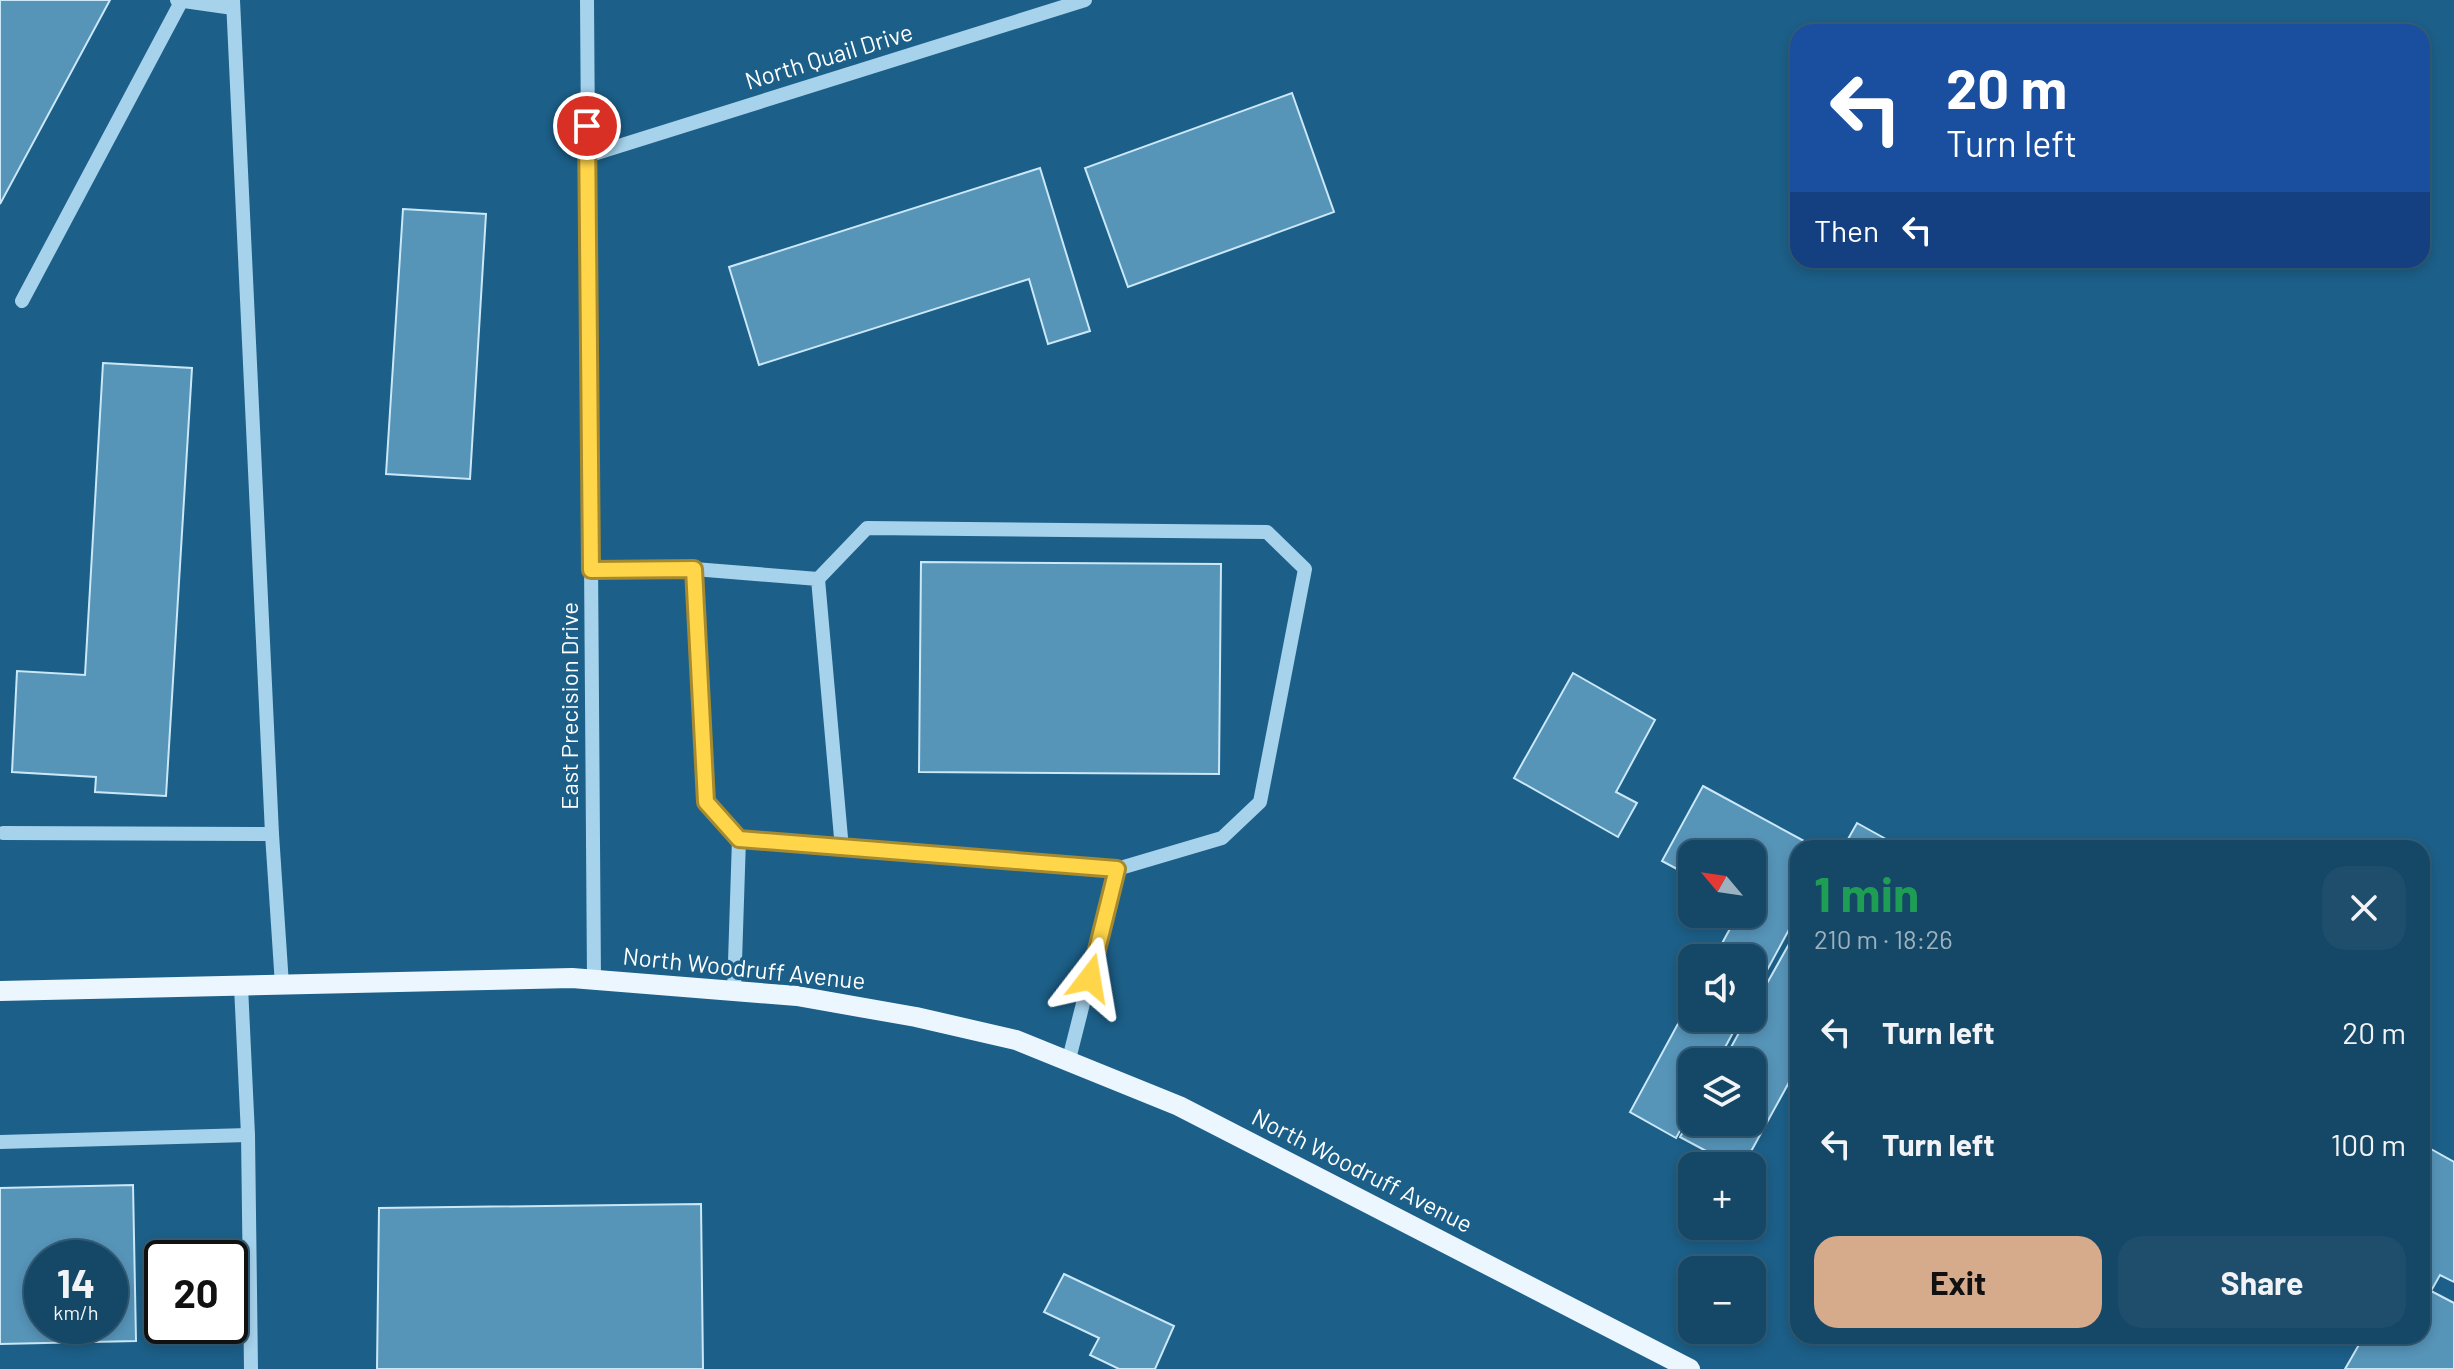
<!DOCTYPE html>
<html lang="en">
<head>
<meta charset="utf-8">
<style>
  body { margin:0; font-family:Barlow,sans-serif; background:#1e4e6c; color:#f1f3f6; height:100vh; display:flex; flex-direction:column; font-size:30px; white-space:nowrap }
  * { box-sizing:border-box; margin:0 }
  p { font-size:26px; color:#9db2bf }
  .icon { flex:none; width:44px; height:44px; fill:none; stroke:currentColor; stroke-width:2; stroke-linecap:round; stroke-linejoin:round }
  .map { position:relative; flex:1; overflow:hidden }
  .drawer { position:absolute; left:1790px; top:840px; width:640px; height:504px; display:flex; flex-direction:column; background:#154766; border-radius:24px; box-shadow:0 4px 12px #0003,0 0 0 2px #345f7a }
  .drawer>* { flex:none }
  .hud { position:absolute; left:1790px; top:24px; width:640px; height:244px; border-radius:24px; box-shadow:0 4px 12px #0003,0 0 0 2px #345f7a; background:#1a4fa0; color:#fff; overflow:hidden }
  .needle { width:52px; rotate:299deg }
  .fabs { position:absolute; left:1678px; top:840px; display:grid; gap:16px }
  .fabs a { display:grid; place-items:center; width:88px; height:88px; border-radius:16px; background:#154766; box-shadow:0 4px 12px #0003,0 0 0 2px #345f7a; font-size:40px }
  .speed { position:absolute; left:24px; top:1240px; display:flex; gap:16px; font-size:40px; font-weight:700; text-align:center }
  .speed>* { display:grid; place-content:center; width:104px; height:104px; border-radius:50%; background:#154766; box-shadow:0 4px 12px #0003,0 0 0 2px #345f7a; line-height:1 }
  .speed small { font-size:20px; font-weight:400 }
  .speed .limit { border:4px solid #111; border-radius:12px; background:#fff; color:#111 }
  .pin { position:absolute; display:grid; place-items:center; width:68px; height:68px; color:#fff; margin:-34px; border:4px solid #fff; border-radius:50%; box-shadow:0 2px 8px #0007 }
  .me { position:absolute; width:88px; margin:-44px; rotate:14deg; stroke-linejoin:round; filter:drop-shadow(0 0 6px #0008) }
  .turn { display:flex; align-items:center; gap:28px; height:168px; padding:0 24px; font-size:36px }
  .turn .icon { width:104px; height:104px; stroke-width:2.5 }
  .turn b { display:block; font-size:56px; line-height:68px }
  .then { display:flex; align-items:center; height:76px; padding:0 24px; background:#0003; gap:16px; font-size:30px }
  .round { display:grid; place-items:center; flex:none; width:84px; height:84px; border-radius:24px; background:#1e4e6c }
  .head { display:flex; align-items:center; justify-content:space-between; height:136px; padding:0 24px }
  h1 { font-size:48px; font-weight:700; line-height:60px; color:#1e9e55 }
  .primary-button { display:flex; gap:16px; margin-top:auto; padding:16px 24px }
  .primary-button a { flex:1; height:92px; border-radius:24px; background:#d6ab8b; color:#111; font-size:32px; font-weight:700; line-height:92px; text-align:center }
  .primary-button a+a { background:#1e4e6c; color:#f1f3f6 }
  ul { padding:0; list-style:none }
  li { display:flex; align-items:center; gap:24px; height:112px; padding:0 24px }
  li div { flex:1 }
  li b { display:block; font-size:30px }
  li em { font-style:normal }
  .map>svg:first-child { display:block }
  .building { fill:#5694b8; stroke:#cbe8f8; stroke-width:2; fill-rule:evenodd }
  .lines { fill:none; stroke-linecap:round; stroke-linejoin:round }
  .minor { stroke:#a6d2ec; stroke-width:14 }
  .major { stroke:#ebf6ff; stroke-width:20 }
  .route-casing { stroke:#a68a30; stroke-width:20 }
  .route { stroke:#ffd54a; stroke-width:14 }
  .labels { text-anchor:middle; stroke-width:7; stroke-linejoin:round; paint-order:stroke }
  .street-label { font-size:24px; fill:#fff; stroke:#1c5f88 }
</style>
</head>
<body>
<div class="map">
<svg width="2454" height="1369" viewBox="0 0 2454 1369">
  <rect width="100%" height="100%" fill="#1c5f88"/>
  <g class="building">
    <polygon points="0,0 110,0 0,204"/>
    <polygon points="1292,93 1334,212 1128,287 1085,168"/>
    <polygon points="1040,168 1090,331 1048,344 1029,279 759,365 729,267"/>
    <polygon points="403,209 486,214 470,479 386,474"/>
    <polygon points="103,363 192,368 166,796 95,792 96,777 12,772 17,671 85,675"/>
    <polygon points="921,562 1221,564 1219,774 919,772"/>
    <polygon points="1573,673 1655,720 1616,792 1637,803 1618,837 1514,778"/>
    <polygon points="1703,786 1817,848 1798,848 1798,913 1752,998 1752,958 1714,958 1738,914 1752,914 1752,854 1692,854 1692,877 1662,861"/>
    <polygon points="1857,823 1902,848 1843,848"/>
    <polygon points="1798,928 1798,1066 1743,1166 1734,1166 1680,1137 1692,1116 1692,1122 1752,1122 1752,1062 1723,1062 1747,1018 1752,1018 1752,1010"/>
    <polygon points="1692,998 1692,1018 1741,1018 1717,1062 1692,1062 1692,1109 1676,1138 1630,1112"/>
    <polygon points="2422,1144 2454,1162 2454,1282 2440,1275 2431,1291 2454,1303 2454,1369 2345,1369 2364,1336 2422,1336"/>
    <path d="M133,1185l3,156 -136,3v-156zM42,1258h68v68h-68z"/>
    <polygon points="701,1204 703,1369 377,1369 379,1208"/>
    <polygon points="1064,1274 1174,1326 1155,1369 1119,1369 1090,1355 1099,1338 1044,1312"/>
  </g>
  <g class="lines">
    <g class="minor">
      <polyline points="177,0 233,8"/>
      <polyline points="587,0 594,980"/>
      <polyline points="587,156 1085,0"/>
      <polyline points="22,301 181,2"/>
      <polyline points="694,569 818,579 842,849"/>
      <polyline points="591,570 694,569 706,802 739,839"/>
      <polyline points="818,579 867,528 1267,532 1305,569 1260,802 1222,838 1117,869"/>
      <polyline points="3,833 272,834 233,0"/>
      <polyline points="272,834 282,985"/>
      <polyline points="241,986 248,1135 251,1369"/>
      <polyline points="734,992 739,839 1117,869 1069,1059"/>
      <polyline points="0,1142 248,1135"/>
    </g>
    <polyline class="major" points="0,991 572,978 797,996 916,1017 1016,1040 1179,1106 1690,1369"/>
  </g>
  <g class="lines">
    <defs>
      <polyline id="route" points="587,126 591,570 694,569 706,802 739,839 1117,869 1090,978"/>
    </defs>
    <use href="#route" class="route-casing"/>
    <use href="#route" class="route"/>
  </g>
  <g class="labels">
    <g class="street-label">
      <text transform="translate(829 57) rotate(-17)" y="8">North Quail Drive</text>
      <text transform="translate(570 706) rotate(-90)" y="8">East Precision Drive</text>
      <text transform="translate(744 969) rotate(6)" y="8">North Woodruff Avenue</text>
      <text transform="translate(1362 1171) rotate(27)" y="8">North Woodruff Avenue</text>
    </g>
  </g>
</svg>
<div class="fabs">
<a><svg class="needle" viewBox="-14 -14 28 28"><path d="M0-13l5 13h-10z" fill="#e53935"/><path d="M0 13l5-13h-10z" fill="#9db2bf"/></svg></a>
<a><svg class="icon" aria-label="sound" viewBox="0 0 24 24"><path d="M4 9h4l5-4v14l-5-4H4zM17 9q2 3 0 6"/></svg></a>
<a><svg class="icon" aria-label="layers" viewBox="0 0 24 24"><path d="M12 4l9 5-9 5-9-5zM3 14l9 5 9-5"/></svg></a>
<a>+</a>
<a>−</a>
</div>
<div class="speed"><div>14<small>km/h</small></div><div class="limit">20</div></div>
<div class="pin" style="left:587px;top:126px;background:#d93025"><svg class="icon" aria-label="arrive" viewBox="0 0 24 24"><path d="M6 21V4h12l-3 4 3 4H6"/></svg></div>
<svg class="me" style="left:1090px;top:978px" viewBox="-20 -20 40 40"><path d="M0-17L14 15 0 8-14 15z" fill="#ffd54a" stroke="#fff" stroke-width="4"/></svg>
<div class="hud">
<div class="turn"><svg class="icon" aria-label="left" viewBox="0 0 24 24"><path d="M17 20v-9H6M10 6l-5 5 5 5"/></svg><div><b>20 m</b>Turn left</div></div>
<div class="then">Then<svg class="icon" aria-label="left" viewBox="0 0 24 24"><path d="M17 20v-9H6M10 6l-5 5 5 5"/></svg></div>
</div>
<section class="drawer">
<div class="head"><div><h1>1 min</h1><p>210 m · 18:26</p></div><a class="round"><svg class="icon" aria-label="close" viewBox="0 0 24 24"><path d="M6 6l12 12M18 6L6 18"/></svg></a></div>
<ul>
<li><svg class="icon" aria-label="left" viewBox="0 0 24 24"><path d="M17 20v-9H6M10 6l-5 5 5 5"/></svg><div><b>Turn left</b></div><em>20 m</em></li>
<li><svg class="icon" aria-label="left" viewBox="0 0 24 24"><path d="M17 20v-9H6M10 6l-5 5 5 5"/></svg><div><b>Turn left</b></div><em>100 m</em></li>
</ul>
<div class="primary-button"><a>Exit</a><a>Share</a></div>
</section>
</div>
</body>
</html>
